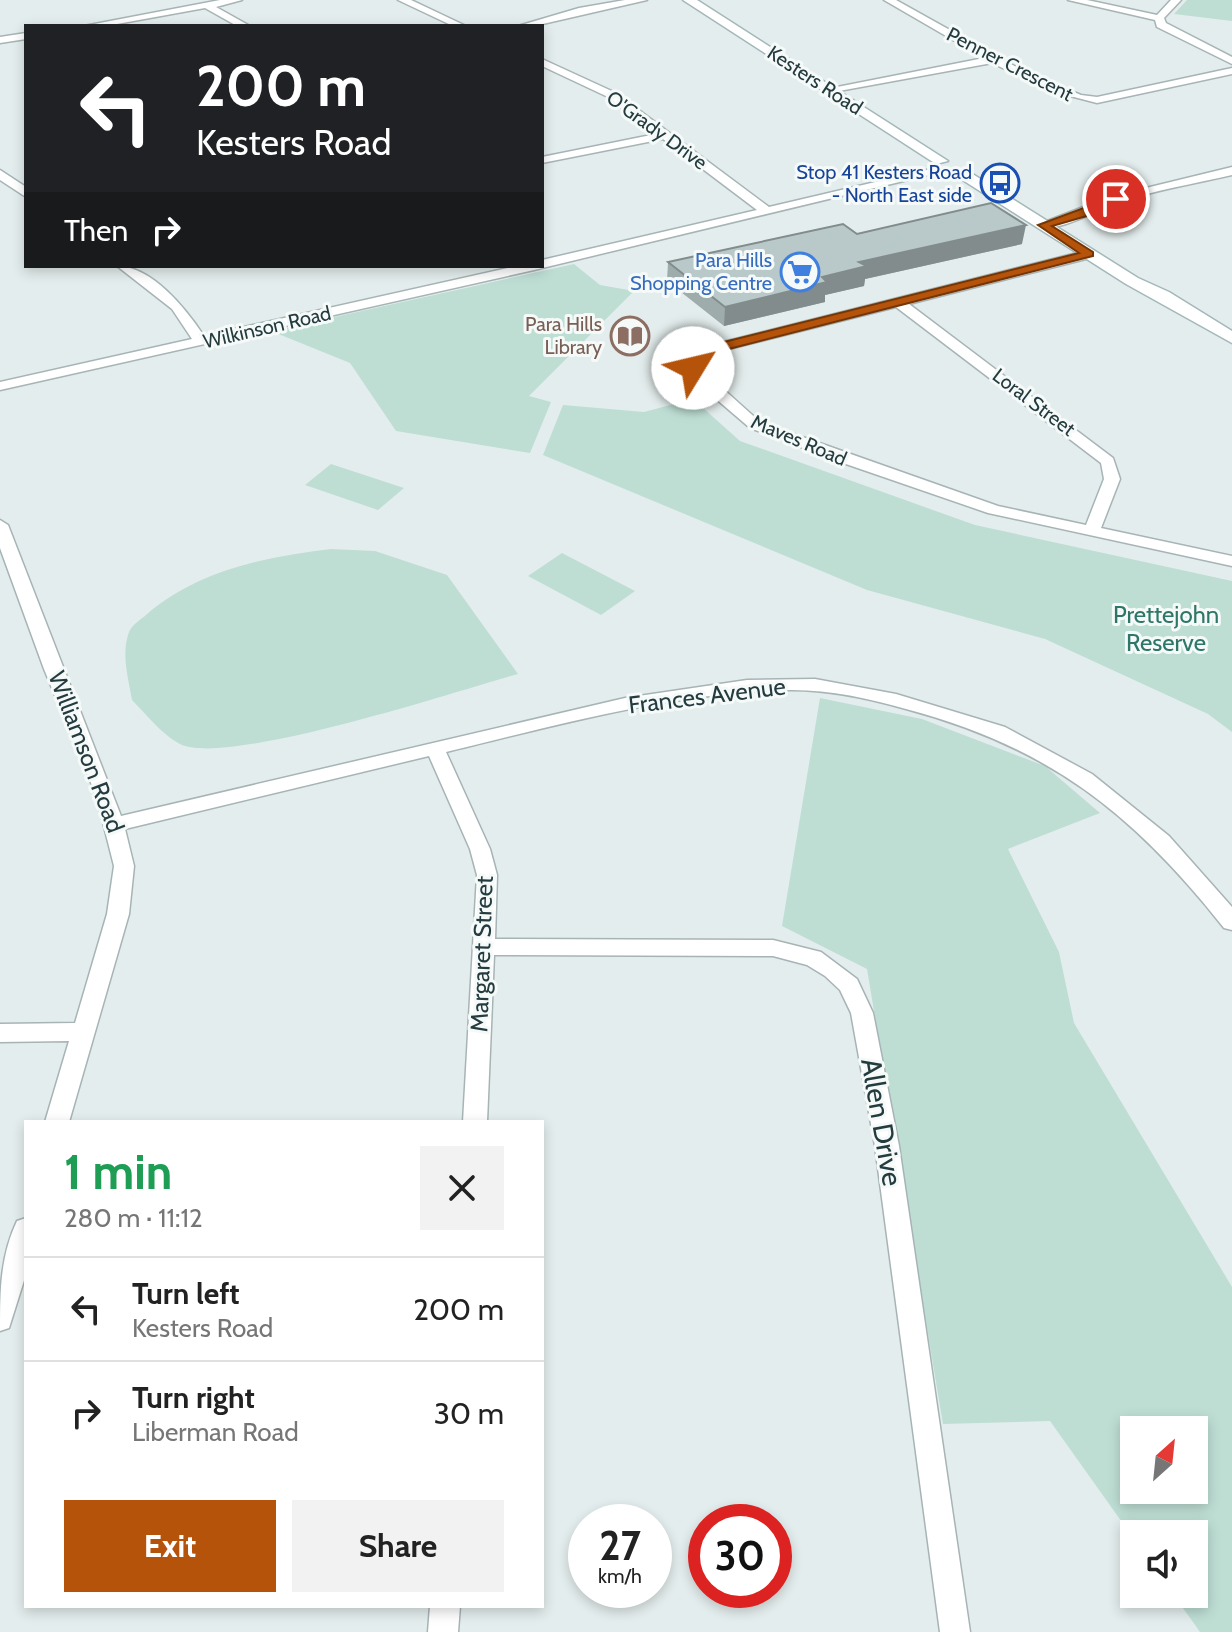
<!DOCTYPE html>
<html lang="en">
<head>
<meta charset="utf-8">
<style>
  body { margin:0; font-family:Cabin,sans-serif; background:#f2f2f2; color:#222; height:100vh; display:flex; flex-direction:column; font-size:30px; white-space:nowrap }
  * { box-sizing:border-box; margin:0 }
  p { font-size:26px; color:#767676 }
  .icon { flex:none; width:44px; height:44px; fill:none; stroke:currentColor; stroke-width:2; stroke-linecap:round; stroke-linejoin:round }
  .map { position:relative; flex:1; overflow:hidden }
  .details { position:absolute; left:24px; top:1120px; width:520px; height:488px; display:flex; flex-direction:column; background:#fff; border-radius:0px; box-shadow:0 4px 12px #0003 }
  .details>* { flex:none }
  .hud { position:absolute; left:24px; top:24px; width:520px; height:244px; border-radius:0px; box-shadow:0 4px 12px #0003; background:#202124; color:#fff; overflow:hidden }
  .needle { width:52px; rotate:27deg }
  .controls { position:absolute; left:1120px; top:1416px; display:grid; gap:16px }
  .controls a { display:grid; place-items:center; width:88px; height:88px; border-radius:0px; background:#fff; box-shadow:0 4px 12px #0003; font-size:40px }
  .speed { position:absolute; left:568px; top:1504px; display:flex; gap:16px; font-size:40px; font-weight:700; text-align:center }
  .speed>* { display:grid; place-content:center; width:104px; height:104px; border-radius:50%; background:#fff; box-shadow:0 4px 12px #0003; line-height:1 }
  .speed small { font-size:20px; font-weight:400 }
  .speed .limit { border:12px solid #d22; background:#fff; color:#111 }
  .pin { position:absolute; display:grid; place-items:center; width:68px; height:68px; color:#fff; margin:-34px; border:4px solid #fff; border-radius:50%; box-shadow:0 2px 8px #0007 }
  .me { position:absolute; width:88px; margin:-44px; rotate:54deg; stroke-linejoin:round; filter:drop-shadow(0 0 6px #0008) }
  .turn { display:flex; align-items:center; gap:28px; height:168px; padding:0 40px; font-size:36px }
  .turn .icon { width:104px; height:104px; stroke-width:2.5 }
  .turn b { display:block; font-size:56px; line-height:68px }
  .then { display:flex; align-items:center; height:76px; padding:0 40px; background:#0003; gap:16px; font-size:30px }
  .round { display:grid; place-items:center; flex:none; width:84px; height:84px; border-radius:0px; background:#f2f2f2 }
  .overview { display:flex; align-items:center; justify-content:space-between; height:136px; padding:0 40px }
  h1 { font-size:48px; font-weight:800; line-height:60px; color:#1e9e55 }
  .button { display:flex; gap:16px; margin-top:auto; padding:16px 40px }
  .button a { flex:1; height:92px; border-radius:0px; background:#b45309; color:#fff; font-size:32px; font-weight:800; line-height:92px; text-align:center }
  .button a+a { background:#f2f2f2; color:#222 }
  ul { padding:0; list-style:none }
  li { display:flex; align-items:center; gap:24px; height:104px; padding:0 40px; border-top:2px solid #e0e0e0 }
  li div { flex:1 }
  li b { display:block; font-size:30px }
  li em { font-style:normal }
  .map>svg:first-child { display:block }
  .green { fill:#beded4; fill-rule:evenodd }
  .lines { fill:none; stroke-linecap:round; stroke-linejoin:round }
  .street-casing { stroke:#a7b4b5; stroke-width:3 }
  .secondary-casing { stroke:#a3b8b9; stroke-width:3 }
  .street { fill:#fff; fill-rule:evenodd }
  .secondary { fill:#fff; fill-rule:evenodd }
  .wall { fill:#9facac }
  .shaded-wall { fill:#828c8c }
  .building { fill:#b9c8c8; stroke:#828c8c; stroke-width:2 }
  .route { fill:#b45309; stroke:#753606; stroke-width:2 }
  .labels { text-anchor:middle; stroke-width:6; stroke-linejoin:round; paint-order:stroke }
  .far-street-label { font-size:20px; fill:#243b3f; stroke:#f5faf9 }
  .far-transit-label { font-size:20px; fill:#164399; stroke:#f5faf9; text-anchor:end }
  .far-shop-label { font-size:20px; fill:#366cbe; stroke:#f5faf9; text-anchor:end }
  .far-education-label { font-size:20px; fill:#785e54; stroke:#f5faf9; text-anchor:end }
  .park-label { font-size:24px; fill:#2e7667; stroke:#f5faf9 }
  .street-label { font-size:24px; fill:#243b3f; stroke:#f5faf9 }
  .near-street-label { font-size:28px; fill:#243b3f; stroke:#f5faf9 }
</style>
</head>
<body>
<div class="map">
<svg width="1232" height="1632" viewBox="0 0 1232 1632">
  <rect width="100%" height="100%" fill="#e4eded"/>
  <g class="green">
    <polygon points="1187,0 1232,0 1232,21 1174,14"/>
    <polygon points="574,264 600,285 634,291 529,396 551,402 530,453 396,431 350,363 271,331"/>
    <polygon points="693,399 740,441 975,525 1232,581 1232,732 1208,714 1045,639 867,590 543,455 563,405 644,412"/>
    <polygon points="331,464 404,488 378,510 305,485"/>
    <path d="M331,549l44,2 72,24 71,99c-61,17 -285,91 -336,71 -18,-8 -36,-31 -50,-45 -4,-23 -11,-46 -3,-68 3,-7 11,-12 17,-17 52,-45 119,-58 185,-66z"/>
    <polygon points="562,553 635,591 601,615 528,576"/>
    <path d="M820,698l102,21 123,47 55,47 -92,36 51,103 15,71 158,264v345h-32l-27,-38h21v-60h-60v5l-84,-118 -107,3 -76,-455 -85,-43zM1134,1430h60v60h-60z"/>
  </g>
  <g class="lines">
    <defs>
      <g id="street">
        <polygon points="220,0 242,0 216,7 250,26 237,26 205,8 106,26 84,26"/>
        <polygon points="398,0 411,0 466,26 453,26"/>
        <polygon points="625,0 647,0 534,26 518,26 579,8"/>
        <polygon points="884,0 896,0 1029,74 1081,95 1097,97 1232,68 1232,74 1097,103 1051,91 992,63 828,93 827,91 832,88 984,58"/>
        <polygon points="1068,0 1087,0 1157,15 1171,0 1181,0 1164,18 1166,23 1232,57 1232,64 1157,27 1155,20"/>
        <polygon points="26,33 26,39 0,43 0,37"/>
        <path d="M542,59l74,34 153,114 166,-39 6,4 -407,98 -534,120v-8l192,-43 -20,-30 -55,-43c35,0 69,43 87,70l313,-70h25v-6l215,-50 -94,-71 -121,24v-6l114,-23 -48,-37 -66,-31z"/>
        <path d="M1232,167v8c-38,9 -78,15 -115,28 -17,6 -65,33 -80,22l72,-28z"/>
        <polygon points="0,170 26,187 26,197 0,180"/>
        <path d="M1089,250l5,1v6l-185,47 204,154 7,21 -19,49 131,28v10l-244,-53 -145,-50 -93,-35 -49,-42 -15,-18 7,-14 14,-8zM896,307l205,156 3,16 -18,46 -88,-19 -238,-84 -60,-54 4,-9 13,-7z"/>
        <path d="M0,520l8,5 113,291 504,-118 122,-18 68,-1 81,15 109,33 87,47 77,62 63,71v23l-8,-2c-91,-115 -175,-181 -318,-219 -38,-11 -80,-20 -120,-19 -115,3 -228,35 -340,62l44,97 7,26 -2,64 278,1 48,12 36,27 16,34 26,133 71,486h-30l-65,-486 -24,-133 -11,-23 -15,-14 -18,-11 -34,-9 -279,-1 -7,167h-24l14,-247 -7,-26 -41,-93 -304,73 9,37 -5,48 -60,208h-24l24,-81 -69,1v-18l75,-1 32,-109 7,-48 -18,-71 -52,-126 -44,-121z"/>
        <path d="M26,1218v56l-17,54 -9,3c0,-39 0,-74 17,-110z"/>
        <polygon points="430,1606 460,1606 458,1632 428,1632"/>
      </g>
      <g id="secondary">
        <polygon points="683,0 697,0 948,161 936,164"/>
        <polygon points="961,173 971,173 1138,278 1169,292 1232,331 1232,343 1126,284 961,179"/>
      </g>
    </defs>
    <use href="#street" class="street-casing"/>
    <use href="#secondary" class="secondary-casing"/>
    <use href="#street" class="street"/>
    <use href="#secondary" class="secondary"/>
  </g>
  <polygon class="wall" points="857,234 1022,244 865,279 864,286 825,295 825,302 724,326 667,281 668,262"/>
  <polygon class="shaded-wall" points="1026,225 1022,244 865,279 864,286 825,295 825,302 724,326 725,307 822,277 859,262"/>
  <polygon class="building" points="991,203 1026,225 859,262 867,266 822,277 827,282 725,307 668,262 843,224 857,234"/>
  <polygon class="route" points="1116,196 1120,201 1090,215 1052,226 1093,252 1093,256 717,352 704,359 698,371 687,368 694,354 708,346 1079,253 1038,225"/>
  <defs>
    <symbol id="bus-ring" viewBox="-11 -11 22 22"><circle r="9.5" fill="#f5faf9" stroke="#1a4fb4" stroke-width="1.5"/><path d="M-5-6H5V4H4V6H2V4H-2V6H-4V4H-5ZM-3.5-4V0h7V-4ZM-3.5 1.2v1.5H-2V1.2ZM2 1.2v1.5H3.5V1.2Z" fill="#1a4fb4"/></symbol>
    <symbol id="supermarket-ring" viewBox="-11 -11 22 22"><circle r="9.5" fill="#f5faf9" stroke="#3f7fe0" stroke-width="1.5"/><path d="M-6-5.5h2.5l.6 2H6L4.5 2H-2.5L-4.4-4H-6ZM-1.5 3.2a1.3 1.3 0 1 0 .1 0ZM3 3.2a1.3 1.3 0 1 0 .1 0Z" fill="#3f7fe0"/></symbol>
    <symbol id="library-ring" viewBox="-11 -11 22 22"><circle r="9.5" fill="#f5faf9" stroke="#8d6e63" stroke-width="1.5"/><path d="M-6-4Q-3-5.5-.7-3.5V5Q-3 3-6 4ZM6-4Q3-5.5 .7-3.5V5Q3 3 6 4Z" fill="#8d6e63"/></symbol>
  </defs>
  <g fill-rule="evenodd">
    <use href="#bus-ring" x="978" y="161" width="44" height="44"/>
    <use href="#supermarket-ring" x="778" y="250" width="44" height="44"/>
    <use href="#library-ring" x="608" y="314" width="44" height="44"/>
  </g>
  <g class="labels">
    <g class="far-street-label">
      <text transform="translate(1010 64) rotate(27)" y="7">Penner Crescent</text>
      <text transform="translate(815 80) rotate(33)" y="7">Kesters Road</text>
      <text transform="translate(657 130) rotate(36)" y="7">O'Grady Drive</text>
      <text transform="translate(267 327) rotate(-13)" y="7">Wilkinson Road</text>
      <text transform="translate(1034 402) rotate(37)" y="7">Loral Street</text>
      <text transform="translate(799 440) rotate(23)" y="7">Maves Road</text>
    </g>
    <g class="far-transit-label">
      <text x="972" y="179">Stop 41 Kesters Road<tspan x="972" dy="23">- North East side</tspan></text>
    </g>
    <g class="far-shop-label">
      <text x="772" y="267">Para Hills<tspan x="772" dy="23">Shopping Centre</tspan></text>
    </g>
    <g class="far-education-label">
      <text x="602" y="331">Para Hills<tspan x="602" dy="23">Library</tspan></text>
    </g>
    <g class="park-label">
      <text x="1166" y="623">Prettejohn<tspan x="1166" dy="28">Reserve</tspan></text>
    </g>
    <g class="street-label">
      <text transform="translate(707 696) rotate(-7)" y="8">Frances Avenue</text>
      <text transform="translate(86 752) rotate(69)" y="8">Williamson Road</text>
      <text transform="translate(482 954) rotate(-88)" y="8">Margaret Street</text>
    </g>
    <g class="near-street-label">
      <text transform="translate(882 1122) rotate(80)" y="10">Allen Drive</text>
    </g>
  </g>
</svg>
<div class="controls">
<a><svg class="needle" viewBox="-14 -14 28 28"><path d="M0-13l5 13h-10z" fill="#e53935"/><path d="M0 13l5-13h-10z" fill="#767676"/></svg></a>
<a><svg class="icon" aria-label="sound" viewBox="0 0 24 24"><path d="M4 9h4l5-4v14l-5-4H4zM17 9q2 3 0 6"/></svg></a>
</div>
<div class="speed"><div>27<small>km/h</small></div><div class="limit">30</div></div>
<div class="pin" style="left:1116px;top:199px;background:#d93025"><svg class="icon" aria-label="arrive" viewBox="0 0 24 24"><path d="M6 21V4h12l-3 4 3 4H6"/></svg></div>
<svg class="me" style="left:693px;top:368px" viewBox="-20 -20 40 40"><circle r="19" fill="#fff"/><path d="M0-13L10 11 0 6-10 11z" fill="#b45309"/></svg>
<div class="hud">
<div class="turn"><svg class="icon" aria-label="left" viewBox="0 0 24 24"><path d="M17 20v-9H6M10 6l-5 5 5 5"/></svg><div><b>200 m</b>Kesters Road</div></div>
<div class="then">Then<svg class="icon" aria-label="right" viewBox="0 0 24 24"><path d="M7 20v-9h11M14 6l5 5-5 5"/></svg></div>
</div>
<section class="details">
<div class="overview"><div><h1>1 min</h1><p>280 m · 11:12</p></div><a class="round"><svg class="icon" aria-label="close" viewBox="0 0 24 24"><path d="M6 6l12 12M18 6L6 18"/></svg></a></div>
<ul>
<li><svg class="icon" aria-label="left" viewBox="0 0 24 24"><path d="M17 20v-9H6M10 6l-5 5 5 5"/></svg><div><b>Turn left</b><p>Kesters Road</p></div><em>200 m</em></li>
<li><svg class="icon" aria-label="right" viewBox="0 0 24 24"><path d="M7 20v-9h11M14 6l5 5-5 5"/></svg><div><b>Turn right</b><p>Liberman Road</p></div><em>30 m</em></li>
</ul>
<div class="button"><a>Exit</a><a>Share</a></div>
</section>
</div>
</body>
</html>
